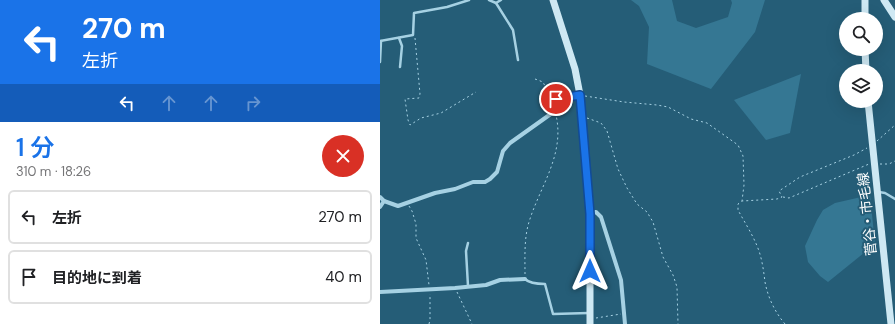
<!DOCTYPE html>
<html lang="ja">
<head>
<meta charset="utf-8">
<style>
  body { margin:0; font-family:"DM Sans","Noto Sans JP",sans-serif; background:#f2f2f2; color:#202124; height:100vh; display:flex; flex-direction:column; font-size:15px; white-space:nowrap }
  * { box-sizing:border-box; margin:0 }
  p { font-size:13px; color:#757577 }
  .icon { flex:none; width:22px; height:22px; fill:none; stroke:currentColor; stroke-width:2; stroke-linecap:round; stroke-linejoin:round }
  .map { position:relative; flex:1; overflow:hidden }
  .details { display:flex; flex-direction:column; background:#fff; width:380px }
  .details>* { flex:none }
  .guide { background:#1a73e8; color:#fff; overflow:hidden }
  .fabs { position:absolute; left:459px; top:12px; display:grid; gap:8px }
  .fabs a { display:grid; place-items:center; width:44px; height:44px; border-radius:50%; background:#fff; box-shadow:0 4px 16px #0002; font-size:20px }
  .pin { position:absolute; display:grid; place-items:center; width:34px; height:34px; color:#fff; margin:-17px; border:2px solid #fff; border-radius:50%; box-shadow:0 1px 4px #0007 }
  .me { position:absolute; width:44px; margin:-22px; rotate:0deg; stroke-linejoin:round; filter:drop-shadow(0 0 3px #0008) }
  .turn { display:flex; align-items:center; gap:14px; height:84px; padding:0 16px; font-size:18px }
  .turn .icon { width:52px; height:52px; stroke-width:2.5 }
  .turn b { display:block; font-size:28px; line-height:34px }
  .lanes { display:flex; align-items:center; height:38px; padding:0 16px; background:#0003; justify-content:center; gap:20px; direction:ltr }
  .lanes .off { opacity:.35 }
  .round { display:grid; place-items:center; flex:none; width:42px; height:42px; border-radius:21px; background:#f2f2f2 }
  .overview { display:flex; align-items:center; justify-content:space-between; height:68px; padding:0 16px }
  h1 { font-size:24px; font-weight:600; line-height:30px; color:#1a73e8 }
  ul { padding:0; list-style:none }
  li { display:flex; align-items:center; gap:12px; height:54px; margin:0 8px 6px; padding:0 8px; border:2px solid #e0e0e0; border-radius:6px }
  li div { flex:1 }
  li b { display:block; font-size:15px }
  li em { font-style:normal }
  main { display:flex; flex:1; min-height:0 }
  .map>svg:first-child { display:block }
  .green { fill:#357793 }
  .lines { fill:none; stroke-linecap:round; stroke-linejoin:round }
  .path { stroke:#a6d1e3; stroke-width:1; stroke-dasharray:2 3; stroke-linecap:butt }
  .lane { stroke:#a6d1e3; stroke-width:2.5 }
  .street { stroke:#a6d1e3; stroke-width:4 }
  .secondary { stroke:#cee8f3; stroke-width:7 }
  .route-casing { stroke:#114b97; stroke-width:10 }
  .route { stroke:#1a73e8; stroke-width:7 }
  .labels { text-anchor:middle; stroke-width:4; stroke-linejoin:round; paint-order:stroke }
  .street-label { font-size:14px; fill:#fff; stroke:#255d77 }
</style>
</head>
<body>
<main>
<section class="details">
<div class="guide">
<div class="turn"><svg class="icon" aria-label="left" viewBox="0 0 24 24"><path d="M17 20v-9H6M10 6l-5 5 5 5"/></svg><div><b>270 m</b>左折</div></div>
<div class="lanes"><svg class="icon" aria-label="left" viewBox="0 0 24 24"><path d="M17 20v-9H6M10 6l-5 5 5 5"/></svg><svg class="icon off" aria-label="ahead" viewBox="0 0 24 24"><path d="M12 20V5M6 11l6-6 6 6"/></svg><svg class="icon off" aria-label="ahead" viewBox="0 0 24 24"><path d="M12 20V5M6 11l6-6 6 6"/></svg><svg class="icon off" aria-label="right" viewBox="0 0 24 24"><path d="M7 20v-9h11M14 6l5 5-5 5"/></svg></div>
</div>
<div class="overview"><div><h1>1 分</h1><p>310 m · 18:26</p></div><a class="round" style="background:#d93025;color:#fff"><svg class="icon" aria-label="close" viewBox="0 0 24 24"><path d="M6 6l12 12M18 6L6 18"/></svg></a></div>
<ul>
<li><svg class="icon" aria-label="left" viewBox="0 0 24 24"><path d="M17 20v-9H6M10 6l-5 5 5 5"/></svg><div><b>左折</b></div><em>270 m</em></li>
<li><svg class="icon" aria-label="arrive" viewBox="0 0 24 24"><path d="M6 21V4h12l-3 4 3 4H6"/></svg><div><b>目的地に到着</b></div><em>40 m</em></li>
</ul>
</section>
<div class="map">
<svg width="515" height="324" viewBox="0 0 515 324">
  <rect width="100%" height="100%" fill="#255d77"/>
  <g class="green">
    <polygon points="251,0 292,0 297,21 316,28 348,17 352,3 351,0 385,0 375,32 331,89 267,64 269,27 259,6"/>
    <polygon points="421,74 410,133 386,140 354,100"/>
    <polygon points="490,195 495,244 448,282 440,276 428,262 425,246 437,220 443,210 455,203"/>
  </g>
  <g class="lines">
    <g class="path">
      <polyline points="35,38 40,94 39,98 25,99 28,120 30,125 41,118 61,113 96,92"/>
      <polyline points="155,79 163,82 170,96"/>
      <polyline points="205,96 244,102 277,105 288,107 311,119 327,123 358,145 363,156 364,185 362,201"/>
      <polyline points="207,118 221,123 227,131 238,169 247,188 257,204 267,212 273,222 283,257 293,275 297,287 298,324"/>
      <polyline points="497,141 515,125"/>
      <polyline points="500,164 509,164 515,161"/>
      <polyline points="403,197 409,198 489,164"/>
      <polyline points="29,206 32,211 36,224 36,238 46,260 49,285"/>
      <path d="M145,274c0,-17 -1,-36 4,-52 11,-36 36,-67 27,-107"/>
      <polyline points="77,292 92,324"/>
      <polyline points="216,318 241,314"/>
      <polyline points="49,324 50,320 50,294"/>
      <path d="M405,324c-10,-12 -17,-26 -20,-42 -1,-8 -2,-16 -4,-24 -4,-17 -15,-33 -23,-48v-6l4,-3 35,-2 5,-2 -3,-6 21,-14 54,-22 13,-7"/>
    </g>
    <g class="lane">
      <polyline points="109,0 116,3 133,30 138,60"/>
      <polyline points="116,3 121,0"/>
      <polyline points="19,38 22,46 20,67"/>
      <polyline points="0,41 33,35 34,13 67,7 89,0"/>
      <polyline points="0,62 1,41"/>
      <polyline points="499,192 505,193 515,199"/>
      <path d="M145,279c5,5 14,5 20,5l8,30 36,-1"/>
      <polyline points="88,286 86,251 88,243"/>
    </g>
    <g class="street">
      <polyline points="0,197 4,201 18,206 55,193 75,189 93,182 105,182 110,179 117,172 123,151 130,143 175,111 172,100 200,95"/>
      <polyline points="0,207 4,201"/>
      <polyline points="210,214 216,212 221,217 241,280 245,324"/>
      <polyline points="0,292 75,288 106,285 120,280 145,279"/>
    </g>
    <g class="secondary">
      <polyline points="173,0 195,69 200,95 210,214 210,324"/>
      <polyline points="504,0 515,17"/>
      <polyline points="485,19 485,0"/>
      <polyline points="485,49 486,71"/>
      <polyline points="488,101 511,324"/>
    </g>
  </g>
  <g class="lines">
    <defs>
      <polyline id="route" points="176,99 200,95 210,214 210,271"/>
    </defs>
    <use href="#route" class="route-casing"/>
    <use href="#route" class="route"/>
  </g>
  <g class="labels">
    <g class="street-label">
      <text transform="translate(487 214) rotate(-96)" y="5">菅谷・市毛線</text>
    </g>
  </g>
</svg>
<div class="fabs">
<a><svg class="icon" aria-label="search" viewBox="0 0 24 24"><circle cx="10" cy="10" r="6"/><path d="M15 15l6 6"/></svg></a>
<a><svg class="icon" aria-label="layers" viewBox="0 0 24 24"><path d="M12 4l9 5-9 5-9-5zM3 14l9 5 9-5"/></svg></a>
</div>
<div class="pin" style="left:176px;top:99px;background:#d93025"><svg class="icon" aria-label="arrive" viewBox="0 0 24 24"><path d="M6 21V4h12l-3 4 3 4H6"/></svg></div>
<svg class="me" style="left:210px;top:271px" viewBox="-20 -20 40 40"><path d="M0-17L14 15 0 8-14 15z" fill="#1a73e8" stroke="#fff" stroke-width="4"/></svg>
</div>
</main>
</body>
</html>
